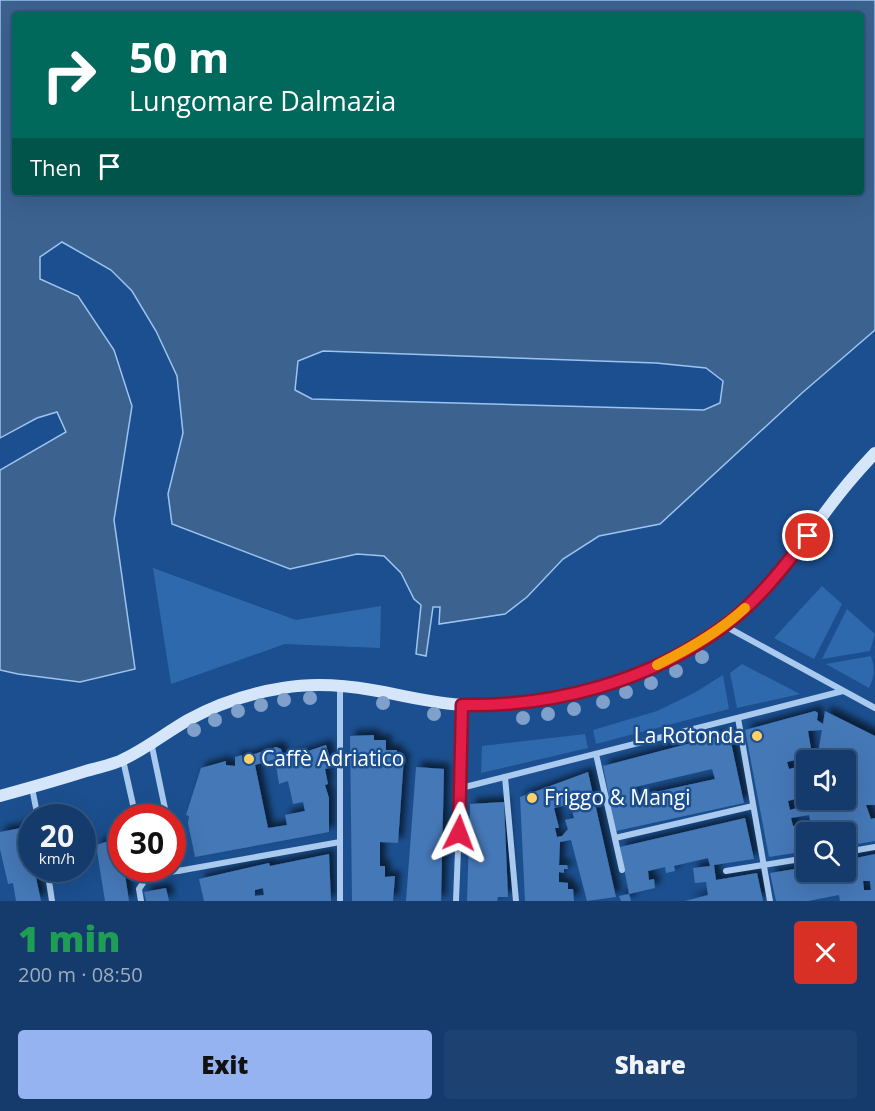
<!DOCTYPE html>
<html lang="en">
<head>
<meta charset="utf-8">
<style>
  body { margin:0; font-family:"Open Sans",sans-serif; background:#1d4271; color:#f1f3f6; height:100vh; display:flex; flex-direction:column; font-size:22px; white-space:nowrap }
  * { box-sizing:border-box; margin:0 }
  p { font-size:20px; color:#9dadc1 }
  .icon { flex:none; width:33px; height:33px; fill:none; stroke:currentColor; stroke-width:2; stroke-linecap:round; stroke-linejoin:round }
  .map { position:relative; height:901px; overflow:hidden }
  .details { display:flex; flex-direction:column; background:#143b6b; flex:1 }
  .details>* { flex:none }
  .guide { position:absolute; left:12px; top:12px; width:852px; height:183px; border-radius:6px; box-shadow:0 6px 24px #0002,0 0 0 2px #33557e; background:#00695c; color:#fff; overflow:hidden }
  .buttons { position:absolute; left:796px; top:750px; display:grid; gap:12px }
  .buttons a { display:grid; place-items:center; width:60px; height:60px; border-radius:6px; background:#143b6b; box-shadow:0 6px 24px #0002,0 0 0 2px #33557e; font-size:30px }
  .speed { position:absolute; left:18px; top:804px; display:flex; gap:12px; font-size:30px; font-weight:700; text-align:center }
  .speed>* { display:grid; place-content:center; width:78px; height:78px; border-radius:50%; background:#143b6b; box-shadow:0 6px 24px #0002,0 0 0 2px #33557e; line-height:1 }
  .speed small { font-size:15px; font-weight:400 }
  .speed .limit { border:9px solid #d22; background:#fff; color:#111 }
  .pin { position:absolute; display:grid; place-items:center; width:51px; height:51px; color:#fff; margin:-26px; border:3px solid #fff; border-radius:50%; box-shadow:0 2px 6px #0007 }
  .me { position:absolute; width:66px; margin:-33px; rotate:3deg; stroke-linejoin:round; filter:drop-shadow(0 0 4px #0008) }
  .turn { display:flex; align-items:center; gap:21px; height:126px; padding:0 18px; font-size:27px }
  .turn .icon { width:78px; height:78px; stroke-width:2.5 }
  .turn b { display:block; font-size:42px; line-height:51px }
  .then { display:flex; align-items:center; height:57px; padding:0 18px; background:#0003; gap:12px; font-size:22px }
  .round { display:grid; place-items:center; flex:none; width:63px; height:63px; border-radius:6px; background:#1d4271 }
  .overview { display:flex; align-items:center; justify-content:space-between; height:102px; padding:0 18px }
  h1 { font-size:36px; font-weight:800; line-height:45px; color:#1e9e55 }
  .cta { display:flex; gap:12px; margin-top:auto; padding:12px 18px }
  .cta a { flex:1; height:69px; border-radius:6px; background:#95b2f1; color:#111; font-size:24px; font-weight:800; line-height:69px; text-align:center }
  .cta a+a { background:#1d4271; color:#f1f3f6 }
  .map>svg:first-child { display:block }
  .green { fill:#2e69ad }
  .water { fill:#3c6290; stroke:#9cc4f0; stroke-width:1.5; fill-rule:evenodd }
  .building { fill:#4478b7; fill-rule:evenodd; filter:url(#shadow) }
  .lines { fill:none; stroke-linecap:round; stroke-linejoin:round }
  .street { stroke:#a9c9ee; stroke-width:6 }
  .secondary { stroke:#d6e6fa; stroke-width:12 }
  .tree { fill:#7ea0ca }
  .route-casing { stroke:#92132f; stroke-width:15 }
  .route { stroke:#e11d48; stroke-width:10 }
  .slow { stroke:#f59e0b; stroke-width:10 }
  .poi-dot { fill:#ffd166; stroke:#1b4f8f; stroke-width:2 }
  .labels { text-anchor:middle; stroke-width:5; stroke-linejoin:round; paint-order:stroke }
  .poi-label { font-size:21px; fill:#fff; stroke:#1b4f8f; text-anchor:start }
</style>
</head>
<body>
<div class="map">
<svg width="875" height="901" viewBox="0 0 875 901">
  <defs>
    <filter id="shadow"><feDropShadow dx="5.5" dy="-5.5" stdDeviation="3" flood-color="#0009"/></filter>
  </defs>
  <rect width="100%" height="100%" fill="#1b4f8f"/>
  <g class="green">
    <polygon points="153,568 296,620 381,606 380,648 285,644 171,684"/>
    <polygon points="822,586 842,604 814,659 774,638"/>
    <polygon points="847,609 875,634 870,651 822,659"/>
    <path d="M871,656c4,14 4,19 -2,32l-43,-24z"/>
    <polygon points="742,664 800,694 737,708 730,673"/>
    <polygon points="723,675 729,709 596,744 593,730 657,711 694,693"/>
    <polygon points="585,734 588,748 481,773 482,746"/>
  </g>
  <path class="water" d="M0,0h875v330l-73,63 -142,131 -61,12 -36,23 -36,38 -22,17 -66,10 1,-17h-7l-7,49 -10,-2 5,-49 -7,-6 -13,-26 -17,-17 -27,-2 -67,15 -118,-45 -4,-30 15,-61 -6,-57 -21,-45 -24,-40 -21,-21 -49,-28 -22,15v22l38,17 36,54 18,56 -18,114 21,149 -55,13 -62,-8 -18,-4v-200l66,-38 -9,-20 -20,6 -37,20zM15,15h846v177h-846zM323,351l333,12 50,5 17,13 -3,22 -16,7 -392,-11 -17,-9 3,-29z"/>
  <g class="building">
    <path d="M815,711l3,2 -1,7 6,4 2,-13 50,25v69h-9l5,14 4,-1v23l-29,5v-14h-39v19l-38,6 -24,-127zM822,730l-3,18 6,2 -2,10h23v40h-39l-5,-11h-4l-2,-8 11,-2v-19h6l-5,-29zM795,760l2,7 -8,2 -2,-7zM795,799l2,9 -7,2 -2,-9zM809,815l2,9 -18,2 -2,-8z"/>
    <path d="M729,733l15,70 -128,28 -13,-65zM712,769l3,10 -82,18 -2,-9z"/>
    <polygon points="374,735 374,740 386,740 386,750 397,750 397,757 404,757 398,843 380,842 380,866 385,866 385,877 395,876 393,901 352,901 350,736"/>
    <path d="M326,745l3,11v12l-4,1 3,15 -3,1 4,13v34l-134,25 -7,-34 1,-7 -3,-1 15,-47 25,-7v4l9,1v-9l7,-2v3l34,-11 5,2 3,10zM275,759l4,25 9,-3 5,23 10,-2 2,9 -20,4 2,10 -19,3 -13,-63z"/>
    <polygon points="416,767 444,769 441,901 406,901"/>
    <path d="M588,772l28,125 -29,4 -16,-61 -11,2 -1,23h8l1,4h-4v4l-5,-1v10l9,1v6h5l1,12h-49l-5,-104zM570,804l4,14 -9,2 3,9 -6,7 -5,1 -2,-9h4l-5,-20z"/>
    <polygon points="504,802 508,897 498,897 497,901 467,901 470,804"/>
    <polygon points="745,818 754,859 714,865 716,880 757,873 763,901 685,901 708,895 706,882 695,883 693,868 710,866 708,858 674,866 675,871 666,873 665,867 648,871 649,880 654,879 655,888 629,894 631,901 621,901 619,896 629,894 620,847"/>
    <polygon points="26,827 32,854 32,868 34,868 41,901 16,901 13,883 8,884 0,849 0,832"/>
    <polygon points="119,838 122,868 124,868 129,901 105,901 96,845"/>
    <path d="M329,854l2,47h-127l-5,-22 70,-16 1,3zM263,888l1,7 -9,1v-6z"/>
    <path d="M875,854v47h-35l-1,-6 -31,6h-32l-6,-28 37,-6v5h39v-12zM863,881h7l1,9h-7z"/>
    <polygon points="166,888 169,901 146,901 144,892"/>
  </g>
  <g class="lines">
    <g class="street">
      <polyline points="725,626 875,708"/>
      <polyline points="340,686 340,901"/>
      <polyline points="738,718 770,901"/>
      <polyline points="151,742 167,818"/>
      <polyline points="596,754 622,870"/>
      <polyline points="123,760 136,818"/>
      <polyline points="505,777 516,901"/>
      <polyline points="32,788 38,818"/>
      <polyline points="461,788 843,691"/>
      <polyline points="615,838 753,806"/>
      <polyline points="846,852 875,847"/>
      <polyline points="47,868 52,901"/>
      <polyline points="147,868 149,874 178,871 172,844"/>
      <polyline points="178,871 340,842"/>
      <polyline points="726,871 807,858"/>
      <polyline points="141,901 139,889 149,874"/>
      <polyline points="456,901 462,746 462,705"/>
    </g>
    <path class="secondary" d="M0,796c29,-8 58,-16 86,-25 13,-4 27,-6 38,-12 23,-11 43,-27 64,-39 29,-16 63,-27 95,-32 29,-5 60,-3 89,2 31,5 63,14 94,15 113,3 229,-40 306,-124 19,-21 35,-45 52,-67 16,-22 33,-42 51,-61"/>
  </g>
  <g class="tree">
    <circle cx="702" cy="657" r="7"/>
    <circle cx="676" cy="671" r="7"/>
    <circle cx="651" cy="683" r="7"/>
    <circle cx="626" cy="692" r="7"/>
    <circle cx="310" cy="698" r="7"/>
    <circle cx="284" cy="700" r="7"/>
    <circle cx="603" cy="702" r="7"/>
    <circle cx="383" cy="703" r="7"/>
    <circle cx="261" cy="705" r="7"/>
    <circle cx="574" cy="709" r="7"/>
    <circle cx="238" cy="711" r="7"/>
    <circle cx="434" cy="714" r="7"/>
    <circle cx="548" cy="714" r="7"/>
    <circle cx="523" cy="718" r="7"/>
    <circle cx="215" cy="720" r="7"/>
    <circle cx="194" cy="730" r="7"/>
  </g>
  <g class="lines">
    <defs>
      <path id="route" d="M459,833l3,-128c92,2 188,-24 262,-79 33,-24 59,-58 84,-90"/>
    </defs>
    <use href="#route" class="route-casing"/>
    <use href="#route" class="route"/>
    <path class="slow" d="M657,665c32,-16 62,-33 88,-57"/>
  </g>
  <g class="poi-dot">
    <circle cx="757" cy="736" r="6"/>
    <circle cx="249" cy="759" r="6"/>
    <circle cx="532" cy="798" r="6"/>
  </g>
  <g class="labels">
    <g class="poi-label">
      <text x="745" y="743" text-anchor="end">La Rotonda</text>
      <text x="261" y="766">Caffè Adriatico</text>
      <text x="544" y="805">Friggo &amp; Mangi</text>
    </g>
  </g>
</svg>
<div class="buttons">
<a><svg class="icon" aria-label="sound" viewBox="0 0 24 24"><path d="M4 9h4l5-4v14l-5-4H4zM17 9q2 3 0 6"/></svg></a>
<a><svg class="icon" aria-label="search" viewBox="0 0 24 24"><circle cx="10" cy="10" r="6"/><path d="M15 15l6 6"/></svg></a>
</div>
<div class="speed"><div>20<small>km/h</small></div><div class="limit">30</div></div>
<div class="pin" style="left:808px;top:536px;background:#d93025"><svg class="icon" aria-label="arrive" viewBox="0 0 24 24"><path d="M6 21V4h12l-3 4 3 4H6"/></svg></div>
<svg class="me" style="left:459px;top:833px" viewBox="-20 -20 40 40"><path d="M0-17L14 15 0 8-14 15z" fill="#e11d48" stroke="#fff" stroke-width="4"/></svg>
<div class="guide">
<div class="turn"><svg class="icon" aria-label="right" viewBox="0 0 24 24"><path d="M7 20v-9h11M14 6l5 5-5 5"/></svg><div><b>50 m</b>Lungomare Dalmazia</div></div>
<div class="then">Then<svg class="icon" aria-label="arrive" viewBox="0 0 24 24"><path d="M6 21V4h12l-3 4 3 4H6"/></svg></div>
</div>
</div>
<section class="details">
<div class="overview"><div><h1>1 min</h1><p>200 m · 08:50</p></div><a class="round" style="background:#d93025;color:#fff"><svg class="icon" aria-label="close" viewBox="0 0 24 24"><path d="M6 6l12 12M18 6L6 18"/></svg></a></div>
<div class="cta"><a>Exit</a><a>Share</a></div>
</section>
</body>
</html>
